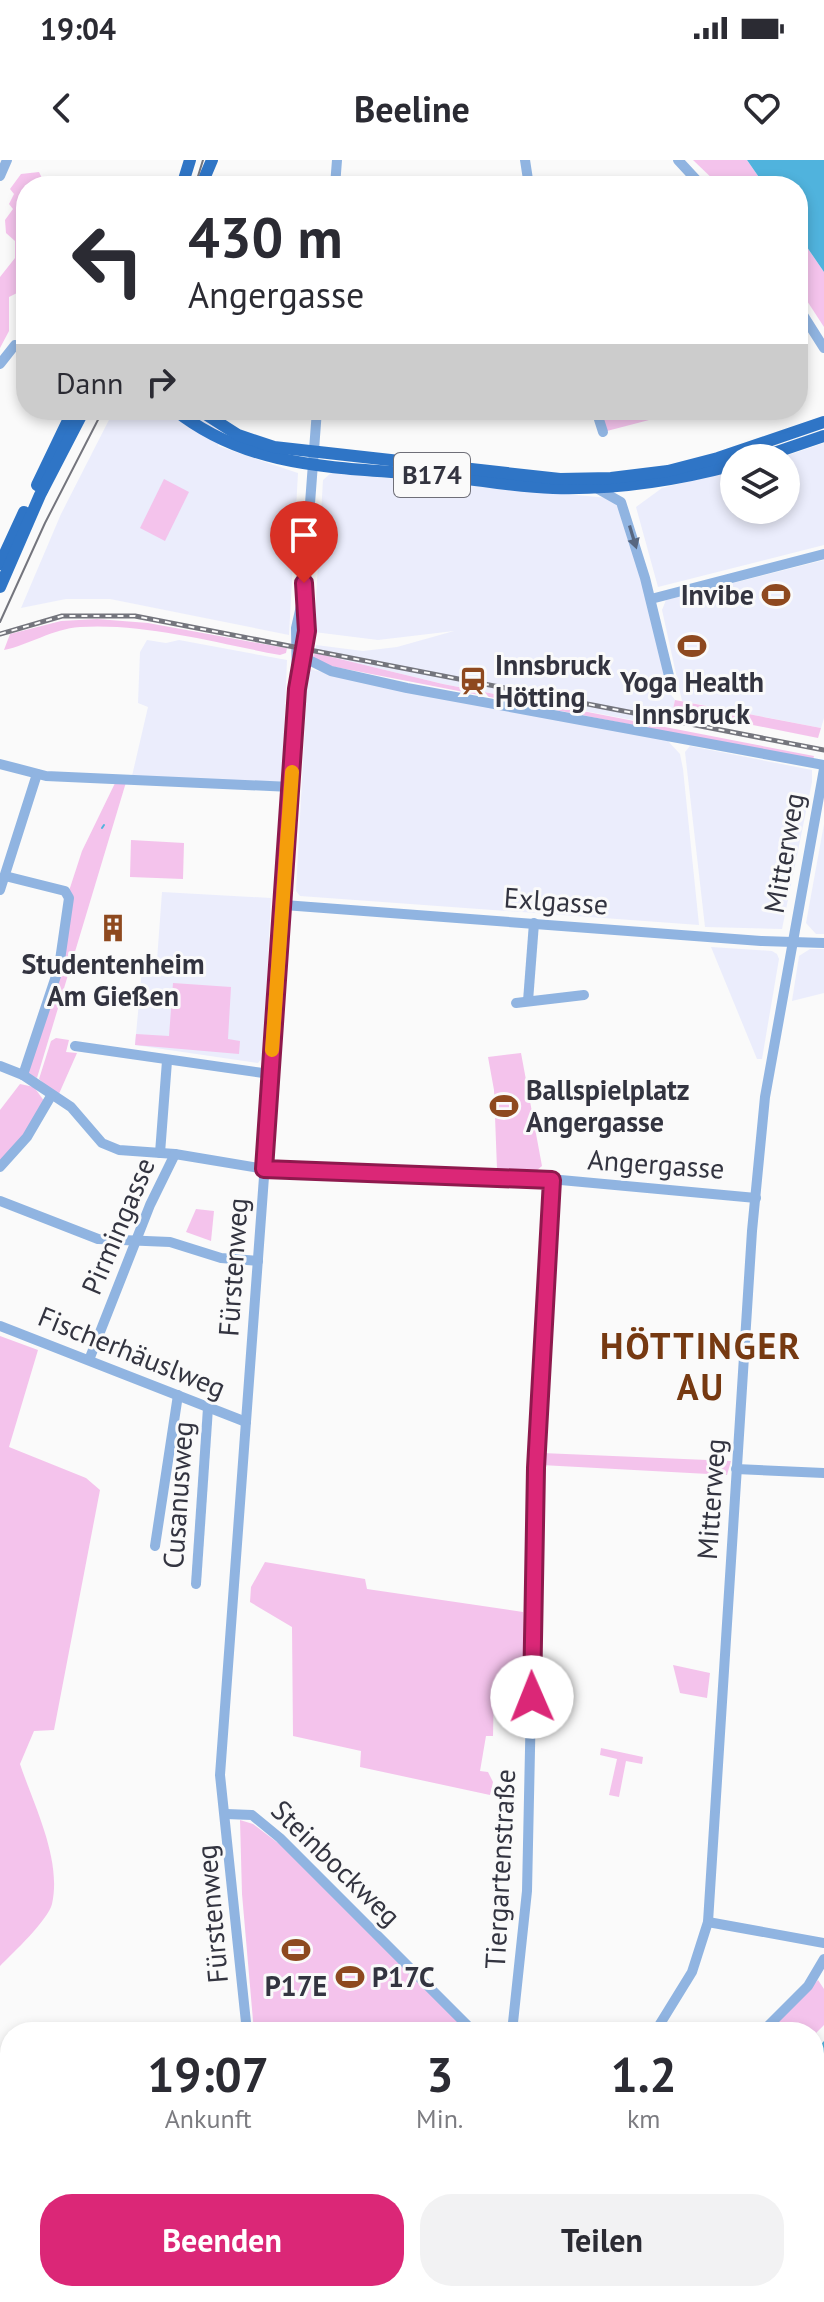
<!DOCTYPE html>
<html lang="de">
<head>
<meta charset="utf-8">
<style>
  body { margin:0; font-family:"PT Sans",sans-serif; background:#f2f2f3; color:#2b2b33; height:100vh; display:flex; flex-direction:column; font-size:30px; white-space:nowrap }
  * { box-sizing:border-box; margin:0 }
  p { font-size:26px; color:#7c7c81 }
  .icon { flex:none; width:44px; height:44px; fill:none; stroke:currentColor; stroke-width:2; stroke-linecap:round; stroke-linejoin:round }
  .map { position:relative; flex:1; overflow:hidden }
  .panel { position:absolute; left:0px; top:1862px; width:824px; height:280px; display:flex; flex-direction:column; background:#fff; border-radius:32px 32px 0 0; box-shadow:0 4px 12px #0003 }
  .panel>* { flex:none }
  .hud { position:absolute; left:16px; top:16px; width:792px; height:244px; border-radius:32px; box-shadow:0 4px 12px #0003; background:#fff; color:#2b2b33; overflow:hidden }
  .controls { position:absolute; left:720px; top:284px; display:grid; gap:16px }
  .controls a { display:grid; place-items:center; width:80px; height:80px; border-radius:50%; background:#fff; box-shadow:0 4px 12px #0003; font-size:40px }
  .pin { position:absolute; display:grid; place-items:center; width:68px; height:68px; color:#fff; margin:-82px -34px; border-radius:50% 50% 50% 0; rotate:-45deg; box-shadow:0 0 8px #0007 }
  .pin .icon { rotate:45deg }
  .me { position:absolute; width:88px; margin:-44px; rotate:359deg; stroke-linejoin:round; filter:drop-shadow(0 0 6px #0008) }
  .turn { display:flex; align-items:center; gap:28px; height:168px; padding:0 40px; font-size:36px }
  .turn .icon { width:104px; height:104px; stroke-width:2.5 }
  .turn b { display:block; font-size:56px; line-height:68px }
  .then { display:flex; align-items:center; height:76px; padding:0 40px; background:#0003; gap:16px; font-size:30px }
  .eta { display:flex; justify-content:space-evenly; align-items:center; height:136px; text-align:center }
  .eta b { font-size:48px; font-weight:800; line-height:56px }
  .cta { display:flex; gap:16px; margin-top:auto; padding:16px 40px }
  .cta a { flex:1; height:92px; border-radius:32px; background:#db2777; color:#fff; font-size:32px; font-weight:800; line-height:92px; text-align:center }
  .cta a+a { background:#f2f2f3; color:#2b2b33 }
  .status { display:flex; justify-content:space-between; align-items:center; height:56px; padding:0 40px; background:#fff; direction:ltr }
  .status svg { height:22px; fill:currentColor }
  header { display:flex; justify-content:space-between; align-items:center; height:104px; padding:0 40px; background:#fff; font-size:36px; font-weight:800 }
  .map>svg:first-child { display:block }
  .built { fill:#ebedfc }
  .green { fill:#f4c3ec }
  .water { fill:#50b3dd }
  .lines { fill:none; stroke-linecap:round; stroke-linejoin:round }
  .stream { stroke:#50b3dd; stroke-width:2 }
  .minor { stroke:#90b4e1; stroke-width:10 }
  .major { stroke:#2f75c6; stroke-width:12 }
  .highway { stroke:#1d5ea9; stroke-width:14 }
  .tram { stroke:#74757d; stroke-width:2 }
  .rail-casing { stroke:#74757d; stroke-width:5 }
  .rail { stroke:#fafafa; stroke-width:2; stroke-dasharray:6; stroke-linecap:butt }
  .oneway { fill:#586780 }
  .route-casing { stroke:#8e194d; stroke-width:20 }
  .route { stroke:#db2777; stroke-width:14 }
  .slow { stroke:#f59e0b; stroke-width:14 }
  .labels { text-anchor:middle; stroke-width:6; stroke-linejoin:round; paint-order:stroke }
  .shield { fill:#fafafa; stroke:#6f6f78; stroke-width:2 }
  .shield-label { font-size:26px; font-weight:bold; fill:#333440 }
  .poi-label { font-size:28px; font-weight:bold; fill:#333440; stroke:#fafafa; text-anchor:start }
  .street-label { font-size:28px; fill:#333440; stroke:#fafafa }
  .district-label { font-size:36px; font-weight:bold; letter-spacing:2px; fill:#763911; stroke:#fafafa }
</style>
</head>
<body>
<div class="status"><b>19:04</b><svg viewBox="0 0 49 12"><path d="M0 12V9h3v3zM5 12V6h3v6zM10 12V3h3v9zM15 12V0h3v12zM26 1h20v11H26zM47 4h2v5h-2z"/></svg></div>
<header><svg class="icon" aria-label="back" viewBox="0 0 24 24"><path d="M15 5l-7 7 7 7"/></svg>Beeline<svg class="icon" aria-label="heart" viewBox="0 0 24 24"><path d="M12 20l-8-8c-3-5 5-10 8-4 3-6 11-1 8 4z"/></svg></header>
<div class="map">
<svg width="824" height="2142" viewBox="0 0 824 2142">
  <rect width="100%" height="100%" fill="#fafafa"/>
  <g class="built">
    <polygon points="114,250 228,250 218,286 298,313 289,475 110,439 66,439 21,448 61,354"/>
    <polygon points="824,283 824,385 658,427 636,347 662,328 734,310 734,350 786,350 786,298 780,298"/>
    <polygon points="331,313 609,338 617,344 648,436 669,532 675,540 669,567 443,524 315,493 316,485 363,491 397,487 454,471 378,480 314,472 323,320"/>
    <polygon points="824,400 824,558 821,568 682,541 662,450 666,440"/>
    <polygon points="147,480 166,483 179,480 287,500 282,622 132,616 148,547 138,543 140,492"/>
    <polygon points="308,509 667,580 680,594 683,609 699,765 300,736 296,731"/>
    <polygon points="690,586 812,610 812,622 782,769 705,767 685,592"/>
    <polygon points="824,664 824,774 816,774 806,763"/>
    <polygon points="162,732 271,738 263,897 258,903 135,885 143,799 157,800"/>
    <polygon points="711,787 772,791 777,794 779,799 762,899 757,899"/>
    <polygon points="810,789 824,789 824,833 792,841 799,796"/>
  </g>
  <g class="green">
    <polygon points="693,0 747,0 765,26 720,26"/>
    <polygon points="39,12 46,26 26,26 26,123 21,131 9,137 9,171 0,188 0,117 15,98 15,81 6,73 5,60 13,49 9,44 14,34 10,29 21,14"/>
    <polygon points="798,74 824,112 824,167 798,127"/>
    <polygon points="596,250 650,250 653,259 603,272"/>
    <polygon points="164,319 189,332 165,381 140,368"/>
    <path d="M97,459l51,4 132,24 7,1 -1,5 -6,2c-65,-12 -134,-32 -200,-28 -28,2 -51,18 -76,23l6,-16 51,-13z"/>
    <polygon points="315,493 443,524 814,596 813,600 325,505 313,496"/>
    <polygon points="675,540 821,568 818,578 673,549"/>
    <polygon points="117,619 127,619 37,918 26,913 44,859 68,734 82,691"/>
    <polygon points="131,680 184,683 183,719 130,717"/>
    <polygon points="173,823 231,827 228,879 240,881 239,894 135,885 136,874 169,876"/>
    <polygon points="56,878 69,880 66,892 77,893 58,936 39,919 51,881"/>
    <polygon points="521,893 542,1006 536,1011 497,1009 494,930 488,897"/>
    <polygon points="20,924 34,927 47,945 0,1007 0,950"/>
    <polygon points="196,1049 214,1051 211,1081 186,1072"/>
    <path d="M0,1176l38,14 -29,97 77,31 14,12 -46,240 -20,1 -14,33c14,42 42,95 32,140 -4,16 -39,49 -52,62z"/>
    <polygon points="542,1293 731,1301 727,1315 541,1305"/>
    <polygon points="265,1402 365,1419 367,1429 523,1452 524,1501 515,1500 514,1530 494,1527 493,1576 486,1576 480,1611 488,1612 493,1622 490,1635 360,1607 361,1591 293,1576 292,1467 250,1442 251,1427"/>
    <polygon points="673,1505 710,1513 707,1538 680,1533"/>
    <polygon points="601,1588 643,1597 642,1604 626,1601 619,1637 609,1635 617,1599 600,1595"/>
    <polygon points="240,1660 253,1664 286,1689 469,1872 254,1872 242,1734"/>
    <polygon points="818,1820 824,1829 824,1865 814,1875 814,1872 768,1872"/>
    <polygon points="308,2132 486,2132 482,2142 312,2142 305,2139"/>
  </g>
  <g class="water">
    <polygon points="747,0 824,0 824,112 798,74 798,26 765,26"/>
    <polygon points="824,1881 824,2008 814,2020 814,1892"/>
    <polygon points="611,2132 719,2132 712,2142 604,2142"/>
  </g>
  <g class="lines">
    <polyline class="stream" points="102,668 104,665"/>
    <g class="minor">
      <polyline points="525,0 529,26"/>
      <polyline points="678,0 702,26"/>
      <polyline points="0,16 7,0"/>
      <polyline points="335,26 337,0"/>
      <polyline points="798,147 824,188"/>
      <polyline points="0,204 15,185"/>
      <polyline points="596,250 603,272"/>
      <polyline points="598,329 621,342 645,418 670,520"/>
      <polyline points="651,439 824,394"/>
      <polyline points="305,498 331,511 407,528 824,605"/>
      <polyline points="299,522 307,471 304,447"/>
      <polyline points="0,604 46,616 291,627"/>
      <polyline points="0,730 37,614"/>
      <polyline points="284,745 761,781 824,783"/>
      <polyline points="528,841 534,763"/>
      <polyline points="516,843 584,835"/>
      <polyline points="75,886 270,914"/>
      <polyline points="0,906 23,915 59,807 69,738 65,731 5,716"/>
      <polyline points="23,915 71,947 102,983 119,990 175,994 277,1011 539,1018 756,1038"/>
      <polyline points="160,993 167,901"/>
      <polyline points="0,1007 27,977 51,936"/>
      <polyline points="0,1041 98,1079 170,1082 221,1098 258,1101"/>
      <polyline points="0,1166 246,1262"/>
      <polyline points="89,1200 150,1045 175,994"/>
      <polyline points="736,1309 824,1313"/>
      <polyline points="155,1386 178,1235"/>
      <polyline points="196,1424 208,1248"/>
      <polyline points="226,1654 252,1655 280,1678 474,1872"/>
      <polyline points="708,1762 824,1783"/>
      <polyline points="247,1872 220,1615 284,745 297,529 296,468 303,437 317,250"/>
      <polyline points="512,1872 527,1731 536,1308 552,1020"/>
      <polyline points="655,1872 692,1812 708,1762 752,1071 765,937 824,609"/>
      <polyline points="762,1872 808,1826 824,1799"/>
      <polyline points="814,2116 824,2102"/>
      <polyline points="259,2142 261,2132"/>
      <polyline points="795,2142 803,2132"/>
    </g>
    <g class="major">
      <polyline points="182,26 190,0"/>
      <polyline points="201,26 212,0"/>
      <path d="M175,250c75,60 165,57 256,65 41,3 81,12 122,13 63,2 121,-7 181,-23"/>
      <polyline points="199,250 238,275 274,287 560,319 611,318 668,311 718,298 824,262"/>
      <polyline points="759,298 824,276"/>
      <polyline points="37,325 73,250"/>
      <polyline points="0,404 24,352"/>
      <polyline points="0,427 40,335 84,250"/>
    </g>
    <g class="highway">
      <polyline points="814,2063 824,2051"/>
      <polyline points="814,2086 824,2074"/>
      <polyline points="749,2142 757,2132"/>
      <polyline points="769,2142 776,2132"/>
    </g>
    <g class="tram">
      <polyline points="195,26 203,0"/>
      <polyline points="0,462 45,363 103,250"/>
    </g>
    <defs>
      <polyline id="rail" points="0,474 62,456 135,456 824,590"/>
    </defs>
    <use href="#rail" class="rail-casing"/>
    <use href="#rail" class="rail"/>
  </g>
  <defs><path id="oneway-solid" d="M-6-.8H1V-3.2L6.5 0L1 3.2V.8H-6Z" transform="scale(2)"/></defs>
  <use class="oneway" href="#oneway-solid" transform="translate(633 377) rotate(73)"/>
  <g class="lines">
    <defs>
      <polyline id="route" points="304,423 307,471 297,529 264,1009 552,1020 536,1308 532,1537"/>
    </defs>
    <use href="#route" class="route-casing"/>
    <use href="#route" class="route"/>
    <polyline class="slow" points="272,890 292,612"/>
  </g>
  <defs>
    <symbol id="stadium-bare" viewBox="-9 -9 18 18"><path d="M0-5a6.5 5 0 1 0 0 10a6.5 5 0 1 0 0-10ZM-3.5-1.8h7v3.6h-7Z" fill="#8e491f" stroke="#fafafa" stroke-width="2.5" paint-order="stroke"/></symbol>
    <symbol id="station-bare" viewBox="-9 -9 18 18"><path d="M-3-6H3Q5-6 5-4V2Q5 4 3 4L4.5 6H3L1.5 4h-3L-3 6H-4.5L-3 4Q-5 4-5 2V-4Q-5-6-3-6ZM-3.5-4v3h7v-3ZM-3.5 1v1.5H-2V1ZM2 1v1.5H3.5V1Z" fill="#8e491f" stroke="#fafafa" stroke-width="2.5" paint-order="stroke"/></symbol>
    <symbol id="building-bare" viewBox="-9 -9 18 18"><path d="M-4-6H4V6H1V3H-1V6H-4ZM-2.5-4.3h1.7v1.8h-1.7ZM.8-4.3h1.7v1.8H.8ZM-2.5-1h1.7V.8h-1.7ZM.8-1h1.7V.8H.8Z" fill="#8e491f" stroke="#fafafa" stroke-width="2.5" paint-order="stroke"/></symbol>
  </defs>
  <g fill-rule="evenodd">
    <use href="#stadium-bare" x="756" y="415" width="40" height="40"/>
    <use href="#stadium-bare" x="672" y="466" width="40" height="40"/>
    <use href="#station-bare" x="453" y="501" width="40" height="40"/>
    <use href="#building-bare" x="93" y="748" width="40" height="40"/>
    <use href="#stadium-bare" x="484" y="926" width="40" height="40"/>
    <use href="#stadium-bare" x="276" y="1770" width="40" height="40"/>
    <use href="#stadium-bare" x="330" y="1797" width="40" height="40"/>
  </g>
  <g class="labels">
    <rect class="shield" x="394" y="293" width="76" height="44" rx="6"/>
    <g class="shield-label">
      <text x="432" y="324">B174</text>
    </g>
    <g class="poi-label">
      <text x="754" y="445" text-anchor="end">Invibe</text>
      <text x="495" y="515">Innsbruck<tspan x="495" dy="32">Hötting</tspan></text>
      <text x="692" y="532" text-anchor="middle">Yoga Health<tspan x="692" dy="32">Innsbruck</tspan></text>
      <text x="113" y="814" text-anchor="middle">Studentenheim<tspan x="113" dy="32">Am Gießen</tspan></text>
      <text x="526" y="940">Ballspielplatz<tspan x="526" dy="32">Angergasse</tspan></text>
      <text x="372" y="1827">P17C</text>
      <text x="296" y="1836" text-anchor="middle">P17E</text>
    </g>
    <g class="street-label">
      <text transform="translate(784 693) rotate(-80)" y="10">Mitterweg</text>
      <text transform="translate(556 741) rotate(4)" y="10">Exlgasse</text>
      <text transform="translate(656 1004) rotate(4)" y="10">Angergasse</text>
      <text transform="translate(118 1066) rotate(-67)" y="10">Pirmingasse</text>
      <text transform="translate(233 1107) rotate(-86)" y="10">Fürstenweg</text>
      <text transform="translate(132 1192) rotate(22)" y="10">Fischerhäuslweg</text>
      <text transform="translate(178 1335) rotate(-86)" y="10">Cusanusweg</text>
      <text transform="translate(711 1339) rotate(-86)" y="10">Mitterweg</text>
      <text transform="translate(336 1703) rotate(44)" y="10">Steinbockweg</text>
      <text transform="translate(500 1709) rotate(-87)" y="10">Tiergartenstraße</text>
      <text transform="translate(212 1754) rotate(-95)" y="10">Fürstenweg</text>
    </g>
    <g class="district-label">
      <text x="701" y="1199">HÖTTINGER<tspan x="701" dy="41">AU</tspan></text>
    </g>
  </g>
</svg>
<div class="controls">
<a><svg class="icon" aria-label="layers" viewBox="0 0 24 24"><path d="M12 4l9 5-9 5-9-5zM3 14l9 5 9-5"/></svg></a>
</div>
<div class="pin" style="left:304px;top:423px;background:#d93025"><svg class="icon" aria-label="arrive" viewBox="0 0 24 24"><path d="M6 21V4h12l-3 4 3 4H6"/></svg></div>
<svg class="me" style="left:532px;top:1537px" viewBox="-20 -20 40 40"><circle r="19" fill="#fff"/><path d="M0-13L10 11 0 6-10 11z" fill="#db2777"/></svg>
<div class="hud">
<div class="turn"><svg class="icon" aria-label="left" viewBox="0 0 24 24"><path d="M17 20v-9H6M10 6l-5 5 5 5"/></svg><div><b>430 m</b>Angergasse</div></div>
<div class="then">Dann<svg class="icon" aria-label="right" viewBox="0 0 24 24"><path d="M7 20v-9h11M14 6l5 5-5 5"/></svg></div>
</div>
<section class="panel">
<div class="eta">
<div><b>19:07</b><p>Ankunft</p></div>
<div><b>3</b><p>Min.</p></div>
<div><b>1.2</b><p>km</p></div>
</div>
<div class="cta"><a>Beenden</a><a>Teilen</a></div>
</section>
</div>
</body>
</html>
